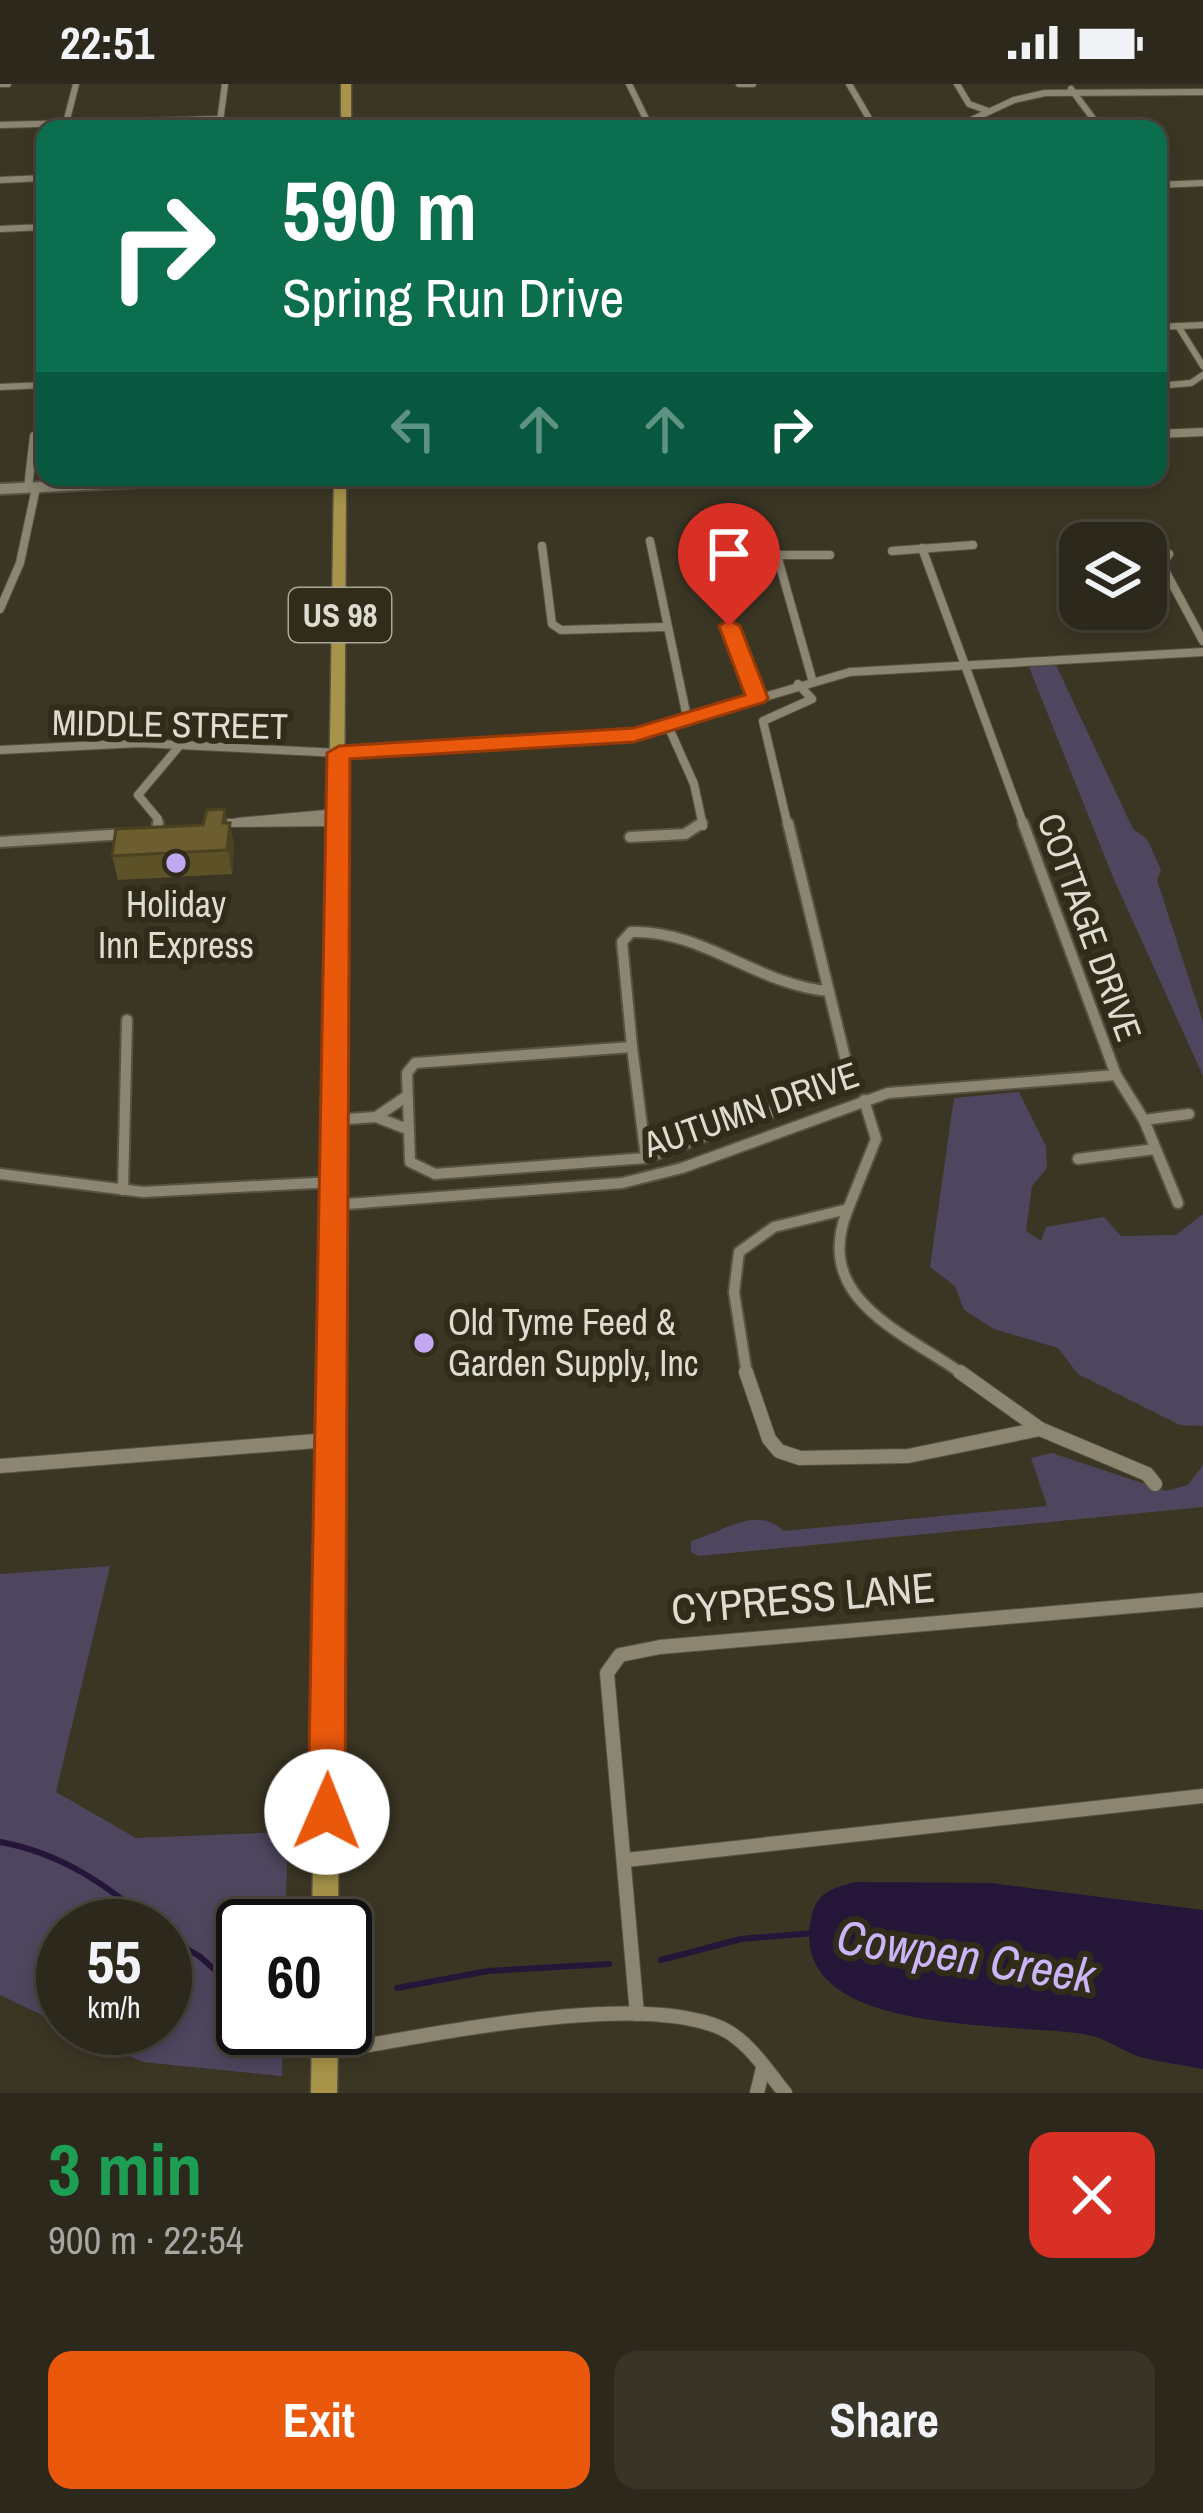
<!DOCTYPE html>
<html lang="en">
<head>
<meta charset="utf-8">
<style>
  body { margin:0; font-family:"Archivo Narrow",sans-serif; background:#383428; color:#f1f3f6; height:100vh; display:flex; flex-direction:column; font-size:45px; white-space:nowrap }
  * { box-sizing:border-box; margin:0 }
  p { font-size:39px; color:#a6a6a3 }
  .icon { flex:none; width:66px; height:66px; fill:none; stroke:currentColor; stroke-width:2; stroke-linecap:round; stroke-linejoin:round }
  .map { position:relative; height:2009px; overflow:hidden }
  .details { display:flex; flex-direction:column; background:#2c281b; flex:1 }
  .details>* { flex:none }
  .hud { position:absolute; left:36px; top:36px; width:1131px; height:366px; border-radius:24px; box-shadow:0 6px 18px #0003,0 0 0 3px #48443a; background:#0b6e4f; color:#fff; overflow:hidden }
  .fabs { position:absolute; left:1059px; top:438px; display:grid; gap:24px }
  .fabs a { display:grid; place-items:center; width:108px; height:108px; border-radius:24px; background:#2c281b; box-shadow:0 6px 18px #0003,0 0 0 3px #48443a; font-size:60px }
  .speed { position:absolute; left:36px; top:1815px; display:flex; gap:24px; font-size:60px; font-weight:700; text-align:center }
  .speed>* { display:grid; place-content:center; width:156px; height:156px; border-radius:50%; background:#2c281b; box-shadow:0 6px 18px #0003,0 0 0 3px #48443a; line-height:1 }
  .speed small { font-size:30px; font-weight:400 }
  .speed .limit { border:6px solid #111; border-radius:18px; background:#fff; color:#111 }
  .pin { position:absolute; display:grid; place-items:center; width:102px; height:102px; color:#fff; margin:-123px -51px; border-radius:50% 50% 50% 0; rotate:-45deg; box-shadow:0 0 12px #0007 }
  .pin .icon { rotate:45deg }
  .me { position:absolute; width:132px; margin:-66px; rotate:1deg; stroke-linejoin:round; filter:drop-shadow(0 0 9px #0008) }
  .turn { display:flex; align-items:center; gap:42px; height:252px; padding:0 48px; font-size:54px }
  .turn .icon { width:156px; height:156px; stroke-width:2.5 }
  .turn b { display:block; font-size:84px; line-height:102px }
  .lanes { display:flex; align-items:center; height:114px; padding:0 48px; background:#0003; justify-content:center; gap:60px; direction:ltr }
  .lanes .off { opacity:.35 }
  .round { display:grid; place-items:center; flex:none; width:126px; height:126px; border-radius:24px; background:#383428 }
  .headline { display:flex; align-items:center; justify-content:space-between; height:204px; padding:0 48px }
  h1 { font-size:72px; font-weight:800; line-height:90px; color:#1e9e55 }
  .action { display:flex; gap:24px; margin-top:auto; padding:24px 48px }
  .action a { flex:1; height:138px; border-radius:24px; background:#ea580c; color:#fff; font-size:48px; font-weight:800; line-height:138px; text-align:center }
  .action a+a { background:#383428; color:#f1f3f6 }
  .status { display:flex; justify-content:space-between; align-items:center; height:84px; padding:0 60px; background:#2c281b; direction:ltr }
  .status svg { height:33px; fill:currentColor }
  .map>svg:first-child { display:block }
  .green { fill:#4e465e }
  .water { fill:#251539 }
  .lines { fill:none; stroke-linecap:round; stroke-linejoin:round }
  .stream { stroke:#251539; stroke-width:6 }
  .minor-far3-casing { stroke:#575243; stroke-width:8 }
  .minor-far2-casing { stroke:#575243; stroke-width:10 }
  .minor-far1-casing { stroke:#575243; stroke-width:14 }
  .minor-casing { stroke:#575243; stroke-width:16 }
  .tertiary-casing { stroke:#575243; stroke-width:14 }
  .primary-casing { stroke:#575243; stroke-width:3 }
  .minor-far3 { stroke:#8b8571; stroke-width:6 }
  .minor-far2 { stroke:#8b8571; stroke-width:8 }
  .minor-far1 { stroke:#8b8571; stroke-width:10 }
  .minor { stroke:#8b8571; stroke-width:14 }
  .tertiary { stroke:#8b8571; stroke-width:10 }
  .primary { fill:#a89449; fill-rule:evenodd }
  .wall { fill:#5d5128 }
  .shaded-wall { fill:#4c4221 }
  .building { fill:#6c5e2f; stroke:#4c4221; stroke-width:3 }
  .route { fill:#ea580c; stroke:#983908; stroke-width:3 }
  .poi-dot { fill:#c3a7f2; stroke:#312c1a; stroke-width:4.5 }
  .labels { text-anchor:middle; stroke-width:12; stroke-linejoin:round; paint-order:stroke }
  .shield { fill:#312c1a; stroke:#aaa699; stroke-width:3 }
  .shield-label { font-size:33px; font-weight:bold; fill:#dedbd0 }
  .street-label { font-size:36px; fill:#dedbd0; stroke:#312c1a }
  .poi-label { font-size:36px; fill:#dedbd0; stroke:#312c1a }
  .near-street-label { font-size:42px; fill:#dedbd0; stroke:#312c1a }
  .near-water-label { font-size:48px; font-style:italic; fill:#ccb4f8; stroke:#312c1a }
</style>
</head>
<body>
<div class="status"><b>22:51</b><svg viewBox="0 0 49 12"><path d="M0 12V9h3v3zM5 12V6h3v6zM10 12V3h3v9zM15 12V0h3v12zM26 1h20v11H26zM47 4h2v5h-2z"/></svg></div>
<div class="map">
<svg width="1203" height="2009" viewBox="0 0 1203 2009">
  <rect width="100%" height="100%" fill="#3b3624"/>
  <g class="green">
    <polygon points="1056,581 1133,745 1147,755 1161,786 1157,796 1203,938 1203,992 1113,793 1029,583"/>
    <polygon points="1019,1008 1046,1062 1047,1084 1032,1102 1026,1147 1041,1157 1046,1143 1104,1133 1121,1152 1176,1151 1203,1130 1203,1342 1180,1341 1078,1290 1058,1264 994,1245 964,1226 955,1202 930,1183 954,1014"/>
    <path d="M1052,1369l114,38 22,-6 15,-20v42l-504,49 -8,-4v-11c31,-8 64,-37 93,-10l263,-25 -16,-48z"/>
    <polygon points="110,1482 56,1708 136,1754 288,1748 285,1842 243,1842 243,1944 283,1944 282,1992 143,1978 70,1944 165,1944 165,1842 63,1842 63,1941 0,1911 0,1490"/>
  </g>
  <path class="water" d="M856,1798l135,1 212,27v159c-19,-4 -44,-7 -63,-12 -17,-6 -33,-18 -51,-22 -76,-14 -302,4 -278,-116 5,-27 21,-31 45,-37z"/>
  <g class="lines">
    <g class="stream">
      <path d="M0,1758c61,11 108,43 154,84"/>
      <polyline points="165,1852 199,1872 243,1910"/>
      <polyline points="661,1876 741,1855 814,1849"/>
      <polyline points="397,1904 488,1887 609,1880"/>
    </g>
    <defs>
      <g id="minor-far3">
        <polyline points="0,0 8,0"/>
        <polyline points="629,0 651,45"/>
        <polyline points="739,0 753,0"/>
        <polyline points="849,0 870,36 894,45"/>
        <polyline points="957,0 969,20 988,27"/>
        <polyline points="1071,5 1098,41"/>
        <polyline points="0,41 221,35"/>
        <polyline points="65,43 76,0"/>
        <polyline points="219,45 225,0"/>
        <polyline points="952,45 1014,16 1045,9 1203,8"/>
        <polyline points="0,96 45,94"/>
        <polyline points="1158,101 1203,99"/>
        <polyline points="36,143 45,113"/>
        <polyline points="0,145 45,143"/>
        <polyline points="1178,242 1203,282"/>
        <polyline points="1158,243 1203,241"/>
        <polyline points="1158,302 1191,299 1203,291"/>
        <polyline points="0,303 45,301"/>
      </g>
      <g id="minor-far2">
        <polyline points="1158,350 1203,348"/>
        <polyline points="28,404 34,352"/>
        <polyline points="650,457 688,638"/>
        <polyline points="542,462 552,540 561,546 665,543"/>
        <polyline points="922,464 1024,742"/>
        <polyline points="892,467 973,461"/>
        <polyline points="1146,467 1169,470"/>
        <polyline points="1146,475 1163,479 1169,470"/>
        <polyline points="1161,479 1203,557"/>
        <polyline points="0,525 20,479 36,404"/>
        <polyline points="729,542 757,614"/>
        <polyline points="812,595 777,471 830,471"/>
        <polyline points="669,644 694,700 703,742"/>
        <polyline points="0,666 140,659 339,669 634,651 850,588 1203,568"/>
        <polyline points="238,738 337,729"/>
        <polyline points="220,739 337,738"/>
        <polyline points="157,742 158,735 138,711 181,660"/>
        <polyline points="788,742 763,637 812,615 798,600"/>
      </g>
      <g id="minor-far1">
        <path d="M788,739l63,259 -205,76 -211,16 -25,-12 -3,-89 8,-10 217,-16 -10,-105 9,-10c70,-3 127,53 197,59"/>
        <polyline points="1023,739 1116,991 1144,1036 1178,1119"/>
        <polyline points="157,747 158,739"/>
        <polyline points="630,753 685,750 702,739"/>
        <polyline points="0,758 125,750"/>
        <polyline points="632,963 646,1074"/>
        <polyline points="376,1033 407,1045"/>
        <polyline points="334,1036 376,1033 407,1012"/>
        <polyline points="1144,1036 1189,1030"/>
        <polyline points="1078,1075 1155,1065"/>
        <polyline points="0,1090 143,1108 334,1098"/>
        <polyline points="123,1106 127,936"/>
        <polyline points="334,1121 622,1099 682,1084 888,1009 1116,991"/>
        <path d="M848,1125c-37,90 54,122 116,166"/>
        <polyline points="747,1291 734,1208 739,1168 774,1143 848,1125 876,1055 864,1016"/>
      </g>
      <g id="minor">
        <polyline points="746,1288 769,1355 779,1367 800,1374 908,1372 1040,1345 1147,1390 1155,1400"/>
        <polyline points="960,1288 1040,1345"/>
        <polyline points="0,1382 329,1356"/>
        <polyline points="626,1776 1203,1712"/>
        <polyline points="637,1930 607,1589 620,1571 660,1563 1203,1516"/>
        <path d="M328,1968c96,-15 305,-62 393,-24 27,12 46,43 64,65"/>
        <polyline points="757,2009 763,1984"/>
      </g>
      <polyline id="tertiary" points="0,405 244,393"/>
      <g id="primary">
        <rect x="341" y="0" width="10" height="45"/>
        <polygon points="334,393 346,393 338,1842 312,1842"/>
        <polygon points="312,1944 338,1944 337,2009 311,2009"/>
      </g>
    </defs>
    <use href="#minor-far3" class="minor-far3-casing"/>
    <use href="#minor-far2" class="minor-far2-casing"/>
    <use href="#minor-far1" class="minor-far1-casing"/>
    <use href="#minor" class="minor-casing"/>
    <use href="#tertiary" class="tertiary-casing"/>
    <use href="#primary" class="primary-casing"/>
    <use href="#minor-far3" class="minor-far3"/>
    <use href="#minor-far2" class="minor-far2"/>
    <use href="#minor-far1" class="minor-far1"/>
    <use href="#minor" class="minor"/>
    <use href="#tertiary" class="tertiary"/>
    <use href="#primary" class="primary"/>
  </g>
  <polygon class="wall" points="230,739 234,763 232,790 118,796 112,772 203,741"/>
  <polygon class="shaded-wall" points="225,725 229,748 230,739 234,763 232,790 223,739"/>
  <polygon class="building" points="225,725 223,739 230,739 227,766 112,772 116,745 203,741 207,726"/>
  <polygon class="route" points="729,536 740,542 768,614 765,618 634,658 350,675 345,1728 340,1741 327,1747 314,1741 308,1728 327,669 339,662 634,644 745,611 719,542"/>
  <g class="poi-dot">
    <circle cx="176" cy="779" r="12"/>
    <circle cx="424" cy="1259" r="12"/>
  </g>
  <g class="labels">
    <rect class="shield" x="289" y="504" width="102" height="54" rx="9"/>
    <g class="shield-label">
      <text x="340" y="543">US 98</text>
    </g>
    <g class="street-label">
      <text transform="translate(170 640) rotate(1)" y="13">MIDDLE STREET</text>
      <text transform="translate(1090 843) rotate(70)" y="13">COTTAGE DRIVE</text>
      <text transform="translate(751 1025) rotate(-19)" y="13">AUTUMN DRIVE</text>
    </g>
    <g class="poi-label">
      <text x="176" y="833">Holiday<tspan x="176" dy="41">Inn Express</tspan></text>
      <text x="448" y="1251" text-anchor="start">Old Tyme Feed &amp;<tspan x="448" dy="41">Garden Supply, Inc</tspan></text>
    </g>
    <g class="near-street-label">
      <text transform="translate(803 1514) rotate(-5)" y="15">CYPRESS LANE</text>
    </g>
    <g class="near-water-label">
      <text transform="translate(966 1872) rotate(9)" y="17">Cowpen Creek</text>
    </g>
  </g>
</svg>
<div class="fabs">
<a><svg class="icon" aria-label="layers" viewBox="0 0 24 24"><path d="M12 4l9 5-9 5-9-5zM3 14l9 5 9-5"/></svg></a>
</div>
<div class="speed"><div>55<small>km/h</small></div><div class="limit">60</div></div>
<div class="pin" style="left:729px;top:542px;background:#d93025"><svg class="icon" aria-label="arrive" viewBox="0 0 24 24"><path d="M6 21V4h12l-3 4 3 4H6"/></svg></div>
<svg class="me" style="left:327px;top:1728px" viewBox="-20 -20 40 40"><circle r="19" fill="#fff"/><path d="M0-13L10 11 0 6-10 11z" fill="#ea580c"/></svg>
<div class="hud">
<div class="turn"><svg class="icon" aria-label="right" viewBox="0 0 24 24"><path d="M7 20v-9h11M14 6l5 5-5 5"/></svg><div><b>590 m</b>Spring Run Drive</div></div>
<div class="lanes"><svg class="icon off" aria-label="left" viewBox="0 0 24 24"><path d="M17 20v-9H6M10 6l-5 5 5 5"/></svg><svg class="icon off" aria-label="ahead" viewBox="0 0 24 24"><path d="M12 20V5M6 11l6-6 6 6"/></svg><svg class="icon off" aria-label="ahead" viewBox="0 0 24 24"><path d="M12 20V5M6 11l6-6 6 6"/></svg><svg class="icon" aria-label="right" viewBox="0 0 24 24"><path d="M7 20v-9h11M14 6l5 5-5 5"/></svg></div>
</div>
</div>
<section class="details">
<div class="headline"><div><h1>3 min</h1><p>900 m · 22:54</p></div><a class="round" style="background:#d93025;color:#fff"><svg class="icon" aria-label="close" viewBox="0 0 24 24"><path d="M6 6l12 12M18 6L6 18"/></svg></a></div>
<div class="action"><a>Exit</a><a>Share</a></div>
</section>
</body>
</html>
